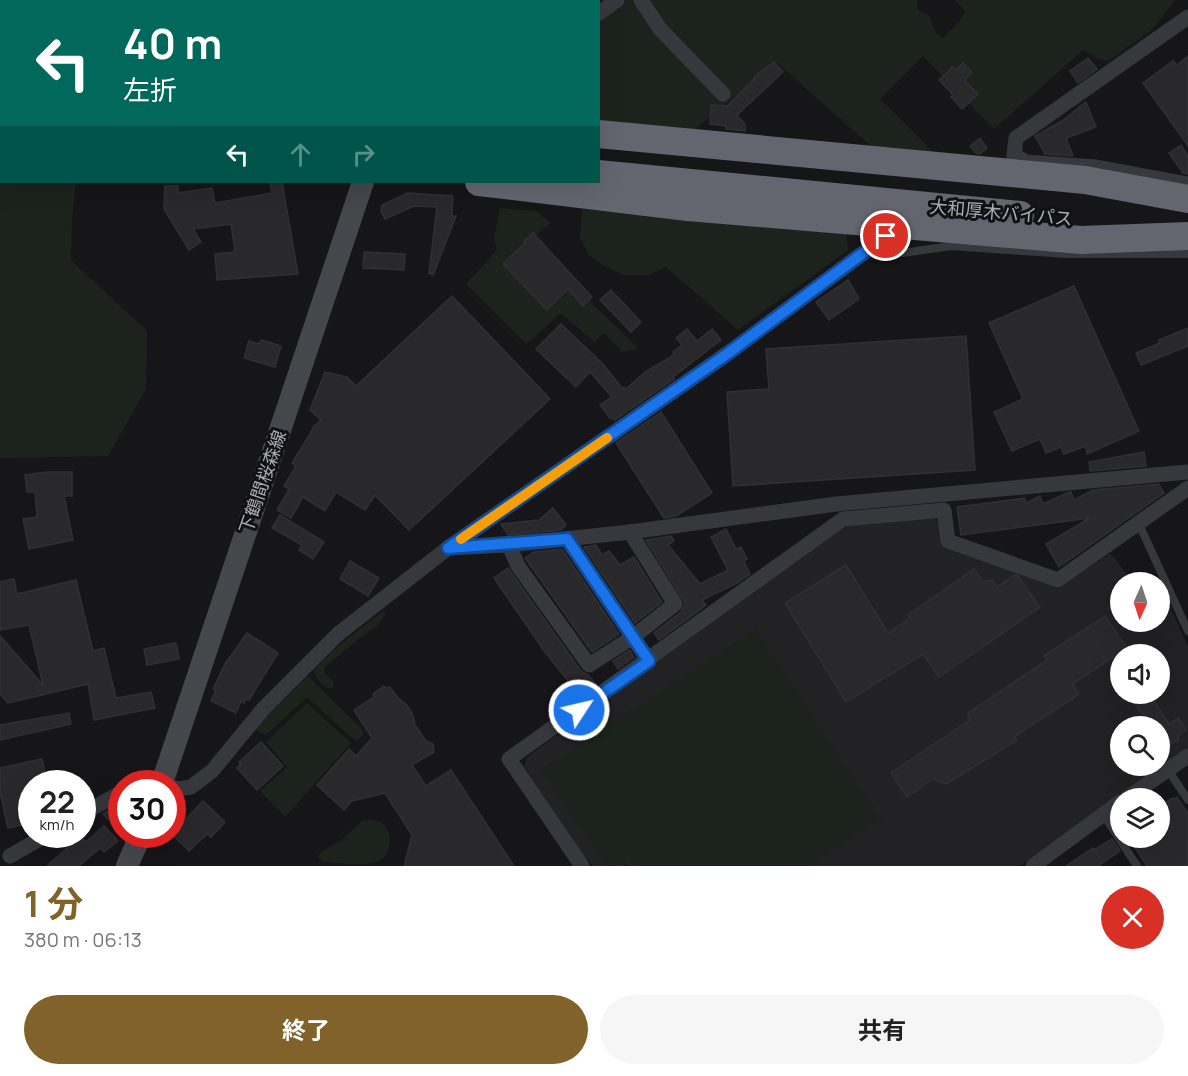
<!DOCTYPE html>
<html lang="ja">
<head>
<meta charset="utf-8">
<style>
  body { margin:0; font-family:Manrope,"Noto Sans JP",sans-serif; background:#f6f6f6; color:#222; height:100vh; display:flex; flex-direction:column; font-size:22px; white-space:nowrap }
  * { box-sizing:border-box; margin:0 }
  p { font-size:20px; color:#767676 }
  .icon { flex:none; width:33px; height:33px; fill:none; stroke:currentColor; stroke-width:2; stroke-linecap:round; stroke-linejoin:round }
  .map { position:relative; height:866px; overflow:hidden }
  .side { display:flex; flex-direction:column; background:#fff; flex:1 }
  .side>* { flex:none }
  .banner { position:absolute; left:0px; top:0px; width:600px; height:183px; box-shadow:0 6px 24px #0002; background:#00695c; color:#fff; overflow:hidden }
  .needle { width:39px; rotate:183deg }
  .fabs { position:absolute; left:1110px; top:572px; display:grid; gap:12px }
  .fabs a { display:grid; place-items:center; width:60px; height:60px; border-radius:50%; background:#fff; box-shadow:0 6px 24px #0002; font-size:30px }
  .speed { position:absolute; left:18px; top:770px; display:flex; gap:12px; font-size:30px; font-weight:700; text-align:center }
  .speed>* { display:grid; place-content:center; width:78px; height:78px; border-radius:50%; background:#fff; box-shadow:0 6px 24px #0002; line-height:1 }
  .speed small { font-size:15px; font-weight:400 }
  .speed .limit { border:9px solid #d22; background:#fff; color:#111 }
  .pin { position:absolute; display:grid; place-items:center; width:51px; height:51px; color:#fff; margin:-26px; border:3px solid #fff; border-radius:50%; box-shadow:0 2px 6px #0007 }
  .me { position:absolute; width:66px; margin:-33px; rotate:55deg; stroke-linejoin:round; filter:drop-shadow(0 0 4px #0008) }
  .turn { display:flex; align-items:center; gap:21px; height:126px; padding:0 24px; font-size:27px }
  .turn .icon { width:78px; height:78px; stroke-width:2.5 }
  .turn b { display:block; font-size:42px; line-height:51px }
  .lanes { display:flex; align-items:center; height:57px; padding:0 24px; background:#0003; justify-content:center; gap:30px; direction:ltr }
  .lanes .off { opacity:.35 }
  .round { display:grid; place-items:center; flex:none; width:63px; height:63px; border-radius:32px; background:#f6f6f6 }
  .head { display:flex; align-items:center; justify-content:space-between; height:102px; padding:0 24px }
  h1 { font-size:36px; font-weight:700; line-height:45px; color:#80622a }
  .cta { display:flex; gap:12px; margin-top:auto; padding:12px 24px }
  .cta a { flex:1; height:69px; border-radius:36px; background:#80622a; color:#fff; font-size:24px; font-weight:700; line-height:69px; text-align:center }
  .cta a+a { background:#f6f6f6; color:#222 }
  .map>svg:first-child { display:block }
  .built { fill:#222225; fill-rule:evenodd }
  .green { fill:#1c231d }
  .building { fill:#29292c; stroke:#303034; stroke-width:1.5 }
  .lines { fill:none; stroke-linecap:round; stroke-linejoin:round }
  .lane { stroke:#37383d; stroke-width:8 }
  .street { stroke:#37383d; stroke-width:15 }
  .secondary { stroke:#45474d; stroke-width:22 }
  .highway { stroke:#63666e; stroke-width:28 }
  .route-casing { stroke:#114b97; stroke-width:15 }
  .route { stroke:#1a73e8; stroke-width:10 }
  .slow { stroke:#f59e0b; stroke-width:10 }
  .labels { text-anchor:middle; stroke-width:6; stroke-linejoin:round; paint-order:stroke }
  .street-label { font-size:18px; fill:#a8adb8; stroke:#111113 }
</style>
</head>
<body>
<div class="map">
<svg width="1188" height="866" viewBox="0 0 1188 866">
  <rect width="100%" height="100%" fill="#161618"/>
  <path class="built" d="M933,518l7,5 1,23 119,42 49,-34 3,1 21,27h-13v39h40v-37l28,63v105l-168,114h-392l-1,-2 -3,2h-31l-14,-16 -55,-83 3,-10 320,-233zM1120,654h40v39h-40zM1120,726h40v39h-40z"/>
  <g class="green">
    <polygon points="627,0 917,0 918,10 929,16 936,33 943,38 957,24 966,12 955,0 1175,0 1153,29 1108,61 1097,58 1083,50 994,129 923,56 880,99 932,151 871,146 776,62 692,132 599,122 598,20"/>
    <polygon points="0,133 2,182 76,182 72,218 71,260 147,331 146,389 108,456 0,458"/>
    <polygon points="500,208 536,211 551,223 537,234 534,247 638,348 622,352 604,333 594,342 561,313 526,344 466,284 497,250 494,240"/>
    <polygon points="582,209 846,234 848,250 738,330 666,267 649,275 623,275 603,265 589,255 580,238"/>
    <polygon points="383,611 386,614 377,627 367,632 324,668 325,674 332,679 334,684 332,688 327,688 317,679 313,670 337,647"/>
    <polygon points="756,628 882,819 811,866 633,866 628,858 616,866 605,866 540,770"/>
    <polygon points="308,676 362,729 363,736 357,740 352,738 307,697 266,735 256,731 258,724"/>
    <polygon points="307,703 351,743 285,817 260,791 287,767 266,742"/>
    <path d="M371,820c3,1 7,1 9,2 15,8 12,35 -3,40 -13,4 -39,1 -53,0l-4,-2 -2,-4 2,-3 23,-14 19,-18z"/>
  </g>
  <g class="building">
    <polygon points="1188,56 1188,146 1143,83 1173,61 1177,65"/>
    <polygon points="1088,58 1097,69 1078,83 1070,71"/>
    <polygon points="774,62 783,72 737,115 745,124 745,131 726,129 726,126 710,124 711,105 727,106 755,78 754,77"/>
    <polygon points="963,63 972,73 964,80 978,94 962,109 951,97 953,95 939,80 953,67 956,70"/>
    <polygon points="1086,102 1096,127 1066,138 1073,156 1045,154 1035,136 1062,121"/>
    <polygon points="980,138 987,148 980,154 976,153 970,146"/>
    <polygon points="1181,145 1188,156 1188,174 1183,173 1169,153"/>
    <polygon points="270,182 282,182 298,274 217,280 215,254 235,252 231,224 193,229 201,242 189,250 164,209 165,186 178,186 178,193 212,188 215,203 272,193"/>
    <polygon points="408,193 453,196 452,216 456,216 433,275 429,273 437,207 414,206 385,219 381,211 382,205"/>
    <polygon points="533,233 592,297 583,306 568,289 547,310 503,264 525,243 524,241"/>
    <polygon points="364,252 405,254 404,270 363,268"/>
    <polygon points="848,280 859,299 829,320 816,302"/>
    <polygon points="1074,286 1139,431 1087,454 1086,446 1064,454 1061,447 1046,453 1040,439 1012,451 994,412 1023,399 989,323"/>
    <polygon points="611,290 641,322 631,332 600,300"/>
    <polygon points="452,296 550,399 409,530 375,495 365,510 336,492 325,511 303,497 291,518 277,510 289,489 284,486 296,466 292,463 313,429 312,428 321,420 310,410 325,372 347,377 356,386"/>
    <polygon points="561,324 603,364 622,388 624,387 626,389 645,372 674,355 673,352 682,345 676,338 687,329 697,341 712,329 721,340 673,377 674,379 615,420 610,418 600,405 612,397 590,372 576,387 536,349"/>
    <polygon points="1188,328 1188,346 1141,365 1136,353 1160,343 1159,340"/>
    <polygon points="966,336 975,470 733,486 727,392 769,389 766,349"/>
    <polygon points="262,340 281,346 275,367 244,358 249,341 258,344"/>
    <polygon points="661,412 712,493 676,516 664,518 616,443"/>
    <polygon points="1144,452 1146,466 1090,471 1089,462"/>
    <polygon points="47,472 72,472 72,496 64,496 73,540 29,549 23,519 37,517 35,492 27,492 25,475"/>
    <polygon points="1159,484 1164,493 1059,567 1046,544 1090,518 961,535 957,507 1025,498 1026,503 1040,496 1043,504 1067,493 1071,492 1074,500 1093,490"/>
    <polygon points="553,508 566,525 561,530 508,535 501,524 539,520"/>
    <polygon points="280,515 324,542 313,559 299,550 302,545 272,528"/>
    <polygon points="726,529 736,549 741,547 747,559 744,561 750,574 737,583 702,600 706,605 659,640 654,633 681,612 685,603 646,540 671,536 674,541 668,545 700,584 728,570 711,537"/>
    <polygon points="596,545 602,555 609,551 620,565 634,557 662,602 635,623 584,547"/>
    <polygon points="562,549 619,634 592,652 525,558 534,552"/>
    <polygon points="350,561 379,578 368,596 340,579"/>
    <polygon points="846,565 888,633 910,618 908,615 974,569 983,582 992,580 997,587 1015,575 1018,576 1040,607 939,677 923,654 846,702 785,603"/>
    <polygon points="508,568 581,671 588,675 596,684 580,696 545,652 494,578"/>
    <polygon points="14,579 17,594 76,580 93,651 104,648 116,698 151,692 155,708 94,720 88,684 8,703 0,694 0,636 43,685 29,625 0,630 0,582"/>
    <polygon points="1105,616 1127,648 1072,684 1079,694 1015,736 1016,741 946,784 933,779 907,797 891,773 970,720 968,713 1047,660 1044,656"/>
    <polygon points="247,633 278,653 249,700 246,699 244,703 241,701 236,713 211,701 216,690 213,689 225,664"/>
    <polygon points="176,643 179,659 147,665 144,649"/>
    <polygon points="630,650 634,657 618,669 613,661"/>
    <polygon points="384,686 385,688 390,687 398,698 406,704 413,715 415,725 426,741 433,744 434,752 412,765 426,786 451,770 514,866 404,866 412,835 385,793 352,801 344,810 317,785 349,749 356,756 372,738 354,710 374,697 373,694"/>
    <polygon points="1128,693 1149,693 1169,724 1178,718 1186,730 1177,736 1179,739 1165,748 1160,741 1160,726 1150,726"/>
    <polygon points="69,713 71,724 0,740 0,725"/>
    <polygon points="261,742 283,766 257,790 237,768 241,764 239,762"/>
    <polygon points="42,759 47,783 32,783 32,823 8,828 0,792 0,768"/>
    <polygon points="1177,797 1188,813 1188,866 1147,866 1132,843 1130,845 1125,837 1160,837 1160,809 1163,807 1162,805 1173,798 1174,799"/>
    <polygon points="203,801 225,822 211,837 207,834 189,851 172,834"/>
    <polygon points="118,805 122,809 122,821 115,826 103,814"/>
    <polygon points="104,826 118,841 104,852 100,848 79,866 47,866 81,836 86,842"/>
    <polygon points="1112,839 1120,851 1098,866 1066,866 1093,848 1094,850"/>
  </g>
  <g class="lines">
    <g class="lane">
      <polyline points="877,243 888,251 903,253 951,246 1066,254 1188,254"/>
      <polyline points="1139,524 1188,631"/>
      <polyline points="1168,770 1188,800"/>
      <polyline points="1103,814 1137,866"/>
    </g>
    <g class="street">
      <polyline points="562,0 562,2"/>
      <polyline points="641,0 660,29 723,94"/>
      <polyline points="598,14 617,0"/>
      <polyline points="1188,17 1016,138 1014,155 1026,162 1095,167 1188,184"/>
      <polyline points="567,539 649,661"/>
      <polyline points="509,545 518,566 589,665 633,637 675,604 630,532"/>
      <polyline points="448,548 509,545 630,532 836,504 1188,472"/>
      <polyline points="137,783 148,783"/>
      <polyline points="172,787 178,789 191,787 212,771 263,709 338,634 448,548 727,354 877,243 886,236 890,225"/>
      <polyline points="1127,798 1188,756"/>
      <polyline points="82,814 122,792"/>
      <polyline points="10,856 48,834"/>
      <polyline points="582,866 509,759 843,519 944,510 948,541 1058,580 1188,488"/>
      <polyline points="1033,866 1120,802"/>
    </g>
    <g class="secondary">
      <polyline points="424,2 425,0"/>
      <polyline points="162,783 363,182"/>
      <polyline points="127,866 141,834"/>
    </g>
    <g class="highway">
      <polyline points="0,58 2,59"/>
      <polyline points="0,117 2,118"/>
      <polyline points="598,134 1085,180 1188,199"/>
      <polyline points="598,174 1020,215"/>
      <polyline points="479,182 688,207 1081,240 1188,236"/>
    </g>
  </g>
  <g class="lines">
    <defs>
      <polyline id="route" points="579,710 649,661 567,539 448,548 727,354 886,236"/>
    </defs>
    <use href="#route" class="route-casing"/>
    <use href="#route" class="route"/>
    <polyline class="slow" points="461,539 607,438"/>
  </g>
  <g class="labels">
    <g class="street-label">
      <text transform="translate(1001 213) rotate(5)" y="6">大和厚木バイパス</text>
      <text transform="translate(263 482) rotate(-71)" y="6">下鶴間桜森線</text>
    </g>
  </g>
</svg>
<div class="fabs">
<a><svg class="needle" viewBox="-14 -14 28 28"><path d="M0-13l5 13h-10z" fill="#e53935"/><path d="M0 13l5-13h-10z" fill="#767676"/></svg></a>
<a><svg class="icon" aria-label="sound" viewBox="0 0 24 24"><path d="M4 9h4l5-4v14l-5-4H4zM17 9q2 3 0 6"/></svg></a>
<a><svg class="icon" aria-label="search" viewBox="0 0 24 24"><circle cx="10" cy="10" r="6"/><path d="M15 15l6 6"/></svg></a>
<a><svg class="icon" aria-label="layers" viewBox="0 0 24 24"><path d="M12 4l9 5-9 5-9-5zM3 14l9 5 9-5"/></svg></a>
</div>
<div class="speed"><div>22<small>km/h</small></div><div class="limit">30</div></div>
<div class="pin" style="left:886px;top:236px;background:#d93025"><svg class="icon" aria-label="arrive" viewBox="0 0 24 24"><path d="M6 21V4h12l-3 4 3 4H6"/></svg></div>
<svg class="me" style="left:579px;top:710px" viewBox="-20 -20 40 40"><circle r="17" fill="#1a73e8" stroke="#fff" stroke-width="3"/><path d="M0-11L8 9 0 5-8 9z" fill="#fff"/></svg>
<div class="banner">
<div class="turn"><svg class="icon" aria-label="left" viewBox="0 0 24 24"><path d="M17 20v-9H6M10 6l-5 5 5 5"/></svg><div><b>40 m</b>左折</div></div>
<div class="lanes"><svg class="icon" aria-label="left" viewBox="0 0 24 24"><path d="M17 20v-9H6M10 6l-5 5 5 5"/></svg><svg class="icon off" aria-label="ahead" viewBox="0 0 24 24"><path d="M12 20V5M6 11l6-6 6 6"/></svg><svg class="icon off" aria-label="right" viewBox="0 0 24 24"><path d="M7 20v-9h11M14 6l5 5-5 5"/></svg></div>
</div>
</div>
<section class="side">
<div class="head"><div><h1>1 分</h1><p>380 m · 06:13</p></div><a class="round" style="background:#d93025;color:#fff"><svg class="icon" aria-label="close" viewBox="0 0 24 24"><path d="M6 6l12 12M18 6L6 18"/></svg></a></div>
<div class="cta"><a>終了</a><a>共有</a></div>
</section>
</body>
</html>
